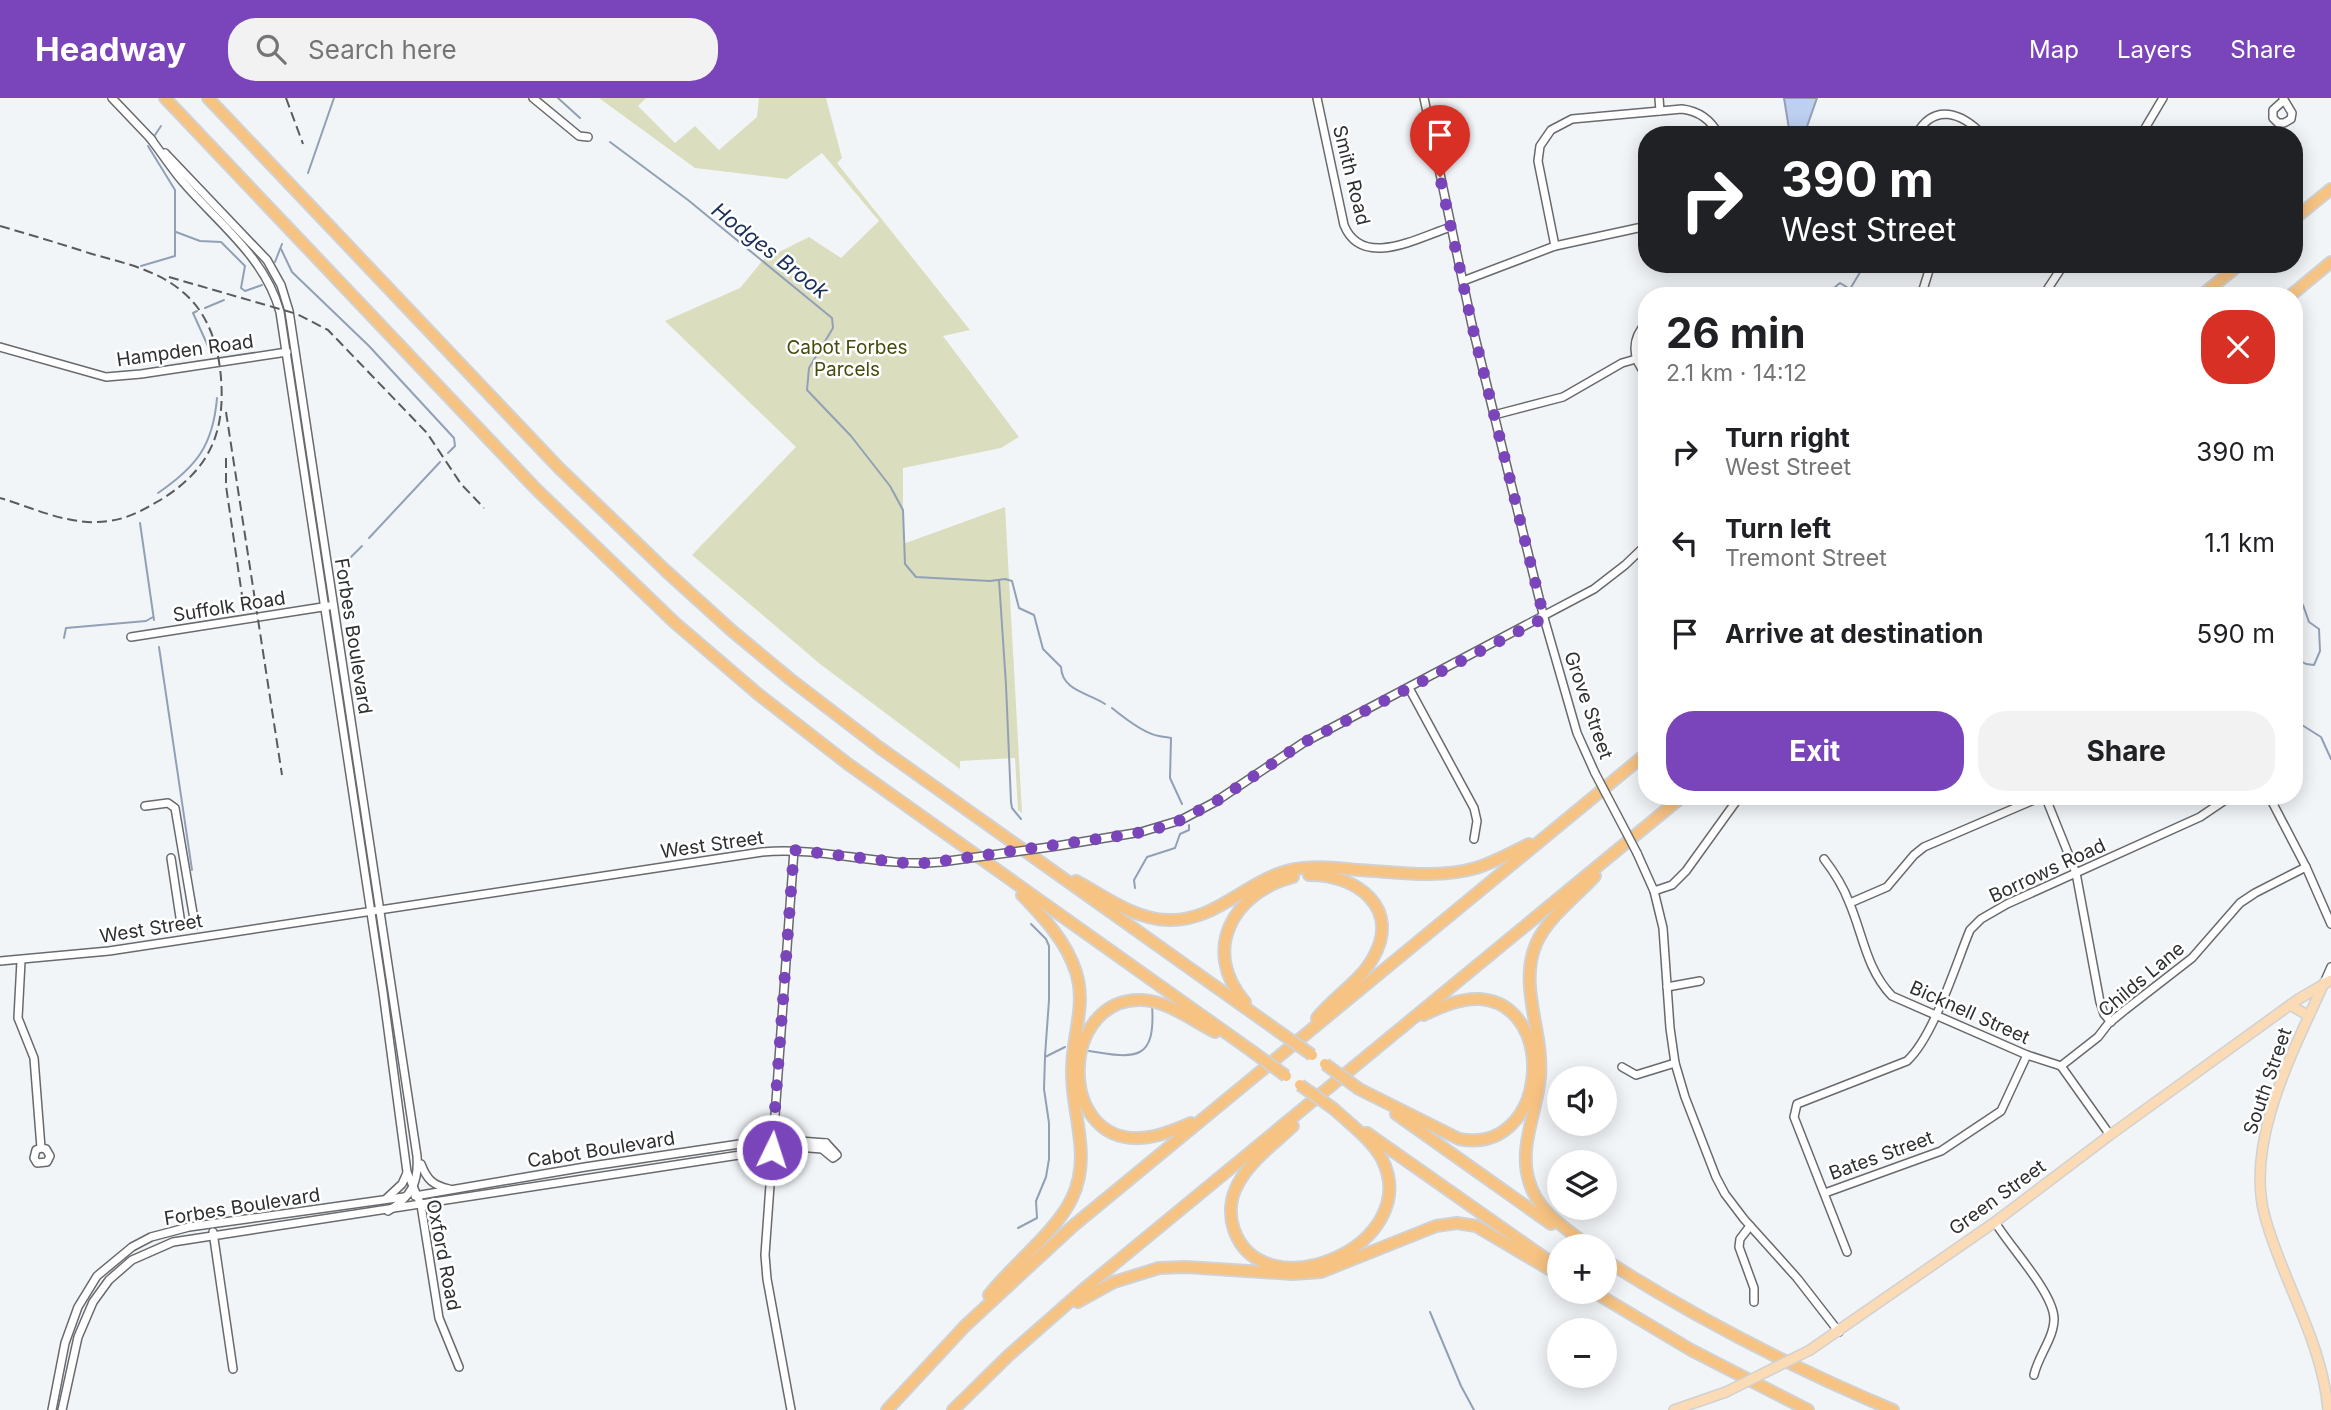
<!DOCTYPE html>
<html lang="en">
<head>
<meta charset="utf-8">
<style>
  body { margin:0; font-family:Inter,sans-serif; background:#f2f2f2; color:#202124; height:100vh; display:flex; flex-direction:column; font-size:26px; white-space:nowrap }
  * { box-sizing:border-box; margin:0 }
  p { font-size:23px; color:#757577 }
  .icon { flex:none; width:38px; height:38px; fill:none; stroke:currentColor; stroke-width:2; stroke-linecap:round; stroke-linejoin:round }
  .map { position:relative; flex:1; overflow:hidden }
  .drawer { position:absolute; left:1638px; top:189px; width:665px; height:518px; display:flex; flex-direction:column; background:#fff; border-radius:28px; box-shadow:0 4px 18px #0003 }
  .drawer>* { flex:none }
  .guide { position:absolute; left:1638px; top:28px; width:665px; height:147px; border-radius:28px; box-shadow:0 4px 18px #0003; background:#202124; color:#fff; overflow:hidden }
  .buttons { position:absolute; left:1547px; top:968px; display:grid; gap:14px }
  .buttons a { display:grid; place-items:center; width:70px; height:70px; border-radius:50%; background:#fff; box-shadow:0 4px 18px #0003; font-size:35px }
  .pin { position:absolute; display:grid; place-items:center; width:60px; height:60px; color:#fff; margin:-72px -30px; border-radius:50% 50% 50% 0; rotate:-45deg; box-shadow:0 0 7px #0007 }
  .pin .icon { rotate:45deg }
  .me { position:absolute; width:77px; margin:-38px; rotate:4deg; stroke-linejoin:round; filter:drop-shadow(0 0 5px #0008) }
  .turn { display:flex; align-items:center; gap:24px; height:147px; padding:0 28px; font-size:32px }
  .turn .icon { width:91px; height:91px; stroke-width:2.5 }
  .turn b { display:block; font-size:49px; line-height:60px }
  .round { display:grid; place-items:center; flex:none; width:74px; height:74px; border-radius:28px; background:#f2f2f2 }
  .summary { display:flex; align-items:center; justify-content:space-between; height:119px; padding:0 28px }
  h1 { font-size:42px; font-weight:700; line-height:52px }
  .primary-button { display:flex; gap:14px; margin-top:auto; padding:14px 28px }
  .primary-button a { flex:1; height:80px; border-radius:28px; background:#7a44bb; color:#fff; font-size:28px; font-weight:700; line-height:80px; text-align:center }
  .primary-button a+a { background:#f2f2f2; color:#202124 }
  ul { padding:0; list-style:none }
  li { display:flex; align-items:center; gap:21px; height:91px; padding:0 28px }
  li div { flex:1 }
  li b { display:block; font-size:26px }
  li em { font-style:normal }
  header { display:flex; align-items:center; gap:42px; box-sizing:border-box; height:98px; padding:0 35px; background:#7a44bb; color:#fff }
  header strong { font-size:33px }
  nav { display:flex; gap:38px; margin-inline-start:auto; font-size:24px }
  .search { width:490px; height:63px; background:#f2f2f2; display:flex; align-items:center; gap:18px; box-sizing:border-box; padding:0 24px; border-radius:28px; color:#757577; font-size:26px }
  .map>svg:first-child { display:block }
  .green { fill:#dadebe }
  .water { fill:#bdd0f0; stroke:#92a0b6; stroke-width:2 }
  .lines { fill:none; stroke-linecap:round; stroke-linejoin:round }
  .stream { stroke:#92a0b6; stroke-width:2 }
  .minor-casing { stroke:#686a6d; stroke-width:10 }
  .major-casing { stroke:#d1d1d1; stroke-width:12 }
  .highway-casing { stroke:#d1d1d1; stroke-width:14 }
  .minor { stroke:#fff; stroke-width:7 }
  .major { stroke:#fadbb5; stroke-width:9 }
  .highway { stroke:#f7c383; stroke-width:10 }
  .rail { stroke:#5a5b5d; stroke-width:2; stroke-dasharray:10 5; stroke-linecap:butt }
  .minor-bridge-casing { stroke:#686a6d; stroke-width:10; stroke-linecap:butt }
  .major-bridge-casing { stroke:#d1d1d1; stroke-width:12; stroke-linecap:butt }
  .highway-bridge-casing { stroke:#d1d1d1; stroke-width:14; stroke-linecap:butt }
  .minor-bridge { stroke:#fff; stroke-width:7 }
  .major-bridge { stroke:#fadbb5; stroke-width:9 }
  .highway-bridge { stroke:#f7c383; stroke-width:10 }
  .route { stroke:#7a44bb; stroke-width:12; stroke-dasharray:0 21.6 }
  .labels { text-anchor:middle; stroke-width:5; stroke-linejoin:round; paint-order:stroke }
  .street-label { font-size:19px; fill:#2e2f30; stroke:#fff }
  .park-label { font-size:19px; fill:#474a0d; stroke:#fff }
  .water-label { font-size:21px; font-style:italic; fill:#182e57; stroke:#fff }
</style>
</head>
<body>
<header>
<strong>Headway</strong>
<div class="search"><svg class="icon" aria-label="search" viewBox="0 0 24 24"><circle cx="10" cy="10" r="6"/><path d="M15 15l6 6"/></svg>Search here</div>
<nav><a>Map</a><a>Layers</a><a>Share</a></nav>
</header>
<div class="map">
<svg width="2331" height="1312" viewBox="0 0 2331 1312">
  <rect width="100%" height="100%" fill="#f2f5f8"/>
  <polygon class="green" points="599,0 646,0 638,8 675,45 695,28 719,52 757,19 759,0 826,0 842,60 837,65 970,232 943,238 1019,339 1001,350 903,370 903,446 1005,409 1022,715 1018,712 1015,660 960,663 960,671 820,566 692,457 796,349 665,223 740,190 763,162 809,139 841,160 879,123 822,55 787,81 695,70"/>
  <polygon class="water" points="1784,0 1817,0 1804,37 1790,37"/>
  <g class="lines">
    <g class="stream">
      <polyline points="558,0 580,20"/>
      <polyline points="155,37 161,28"/>
      <path d="M610,44l78,58 144,118 1,10 -24,40 -2,22 44,46 39,50 13,24 2,54 11,13 74,4 15,-2 7,2 7,27 15,7 9,34 18,18c1,24 28,26 44,37"/>
      <polyline points="308,75 334,0"/>
      <polyline points="176,134 200,143 221,144 245,168 241,190 245,193 262,187"/>
      <polyline points="281,151 292,174 369,248 454,340 455,348 448,355"/>
      <polyline points="275,164 282,146"/>
      <polyline points="141,168 175,158 175,92 148,48"/>
      <polyline points="1828,198 1830,193 1840,185 1850,191 1865,166"/>
      <polyline points="205,210 224,202"/>
      <polyline points="197,213 193,215 212,257"/>
      <path d="M158,395c38,-26 55,-47 59,-95"/>
      <polyline points="140,425 154,522"/>
      <polyline points="369,440 440,364"/>
      <polyline points="344,466 362,448"/>
      <polyline points="999,482 1006,587 1011,704 1012,710 1021,721"/>
      <polyline points="2294,507 2303,507 2309,524 2319,531 2320,553 2314,567 2306,566 2294,559"/>
      <polyline points="64,540 66,530 146,523 153,519"/>
      <polyline points="159,549 192,772"/>
      <path d="M1112,610c11,9 33,26 47,28 4,1 8,1 12,2l-1,40 12,26"/>
      <polyline points="2294,622 2321,639 2331,661"/>
      <polyline points="1135,790 1134,782 1147,759 1175,750 1180,736 1189,732 1189,727"/>
      <polyline points="1031,826 1046,841 1049,848 1049,902 1045,958"/>
      <path d="M1089,953c47,8 67,10 63,-46"/>
      <polyline points="1018,1130 1037,1120 1036,1103 1046,1079 1049,1061 1049,1025 1044,991 1045,959 1065,949"/>
      <polyline points="1430,1214 1461,1288 1474,1312"/>
    </g>
    <defs>
      <g id="minor">
        <polyline points="112,0 152,42"/>
        <polyline points="533,0 579,38 588,39"/>
        <path d="M1317,0l27,127c18,45 75,12 107,2"/>
        <polyline points="1424,0 1472,227 1544,520 1577,635 1595,675"/>
        <polyline points="1659,0 1660,13"/>
        <polyline points="2283,3 2273,12 2273,20 2278,25 2284,25 2291,21 2292,15 2283,0"/>
        <path d="M1916,37c18,-33 46,-22 67,0"/>
        <polyline points="2141,37 2163,0"/>
        <path d="M150,40c11,14 21,30 33,44 36,42 82,75 97,130l103,680 24,180 14,33 18,113 20,49"/>
        <path d="M165,55l102,107 14,25 8,26 128,845c2,27 -6,41 -29,55"/>
        <path d="M1555,148l-17,-85 2,-15 11,-16 21,-11 110,-10c17,2 29,11 37,26"/>
        <polyline points="1463,183 1555,148 1647,128"/>
        <polyline points="1921,198 1931,166"/>
        <polyline points="2043,198 2064,166"/>
        <path d="M1647,224c-16,16 -16,37 0,53"/>
        <polyline points="0,249 106,279 141,276 287,254"/>
        <polyline points="1494,317 1563,299 1622,265 1636,261"/>
        <polyline points="131,539 329,508"/>
        <polyline points="1409,590 1474,710 1477,723 1474,741"/>
        <polyline points="2045,698 2076,775 2100,904 2104,916 2111,924"/>
        <polyline points="2269,698 2306,769 2331,826"/>
        <polyline points="145,708 168,705 175,710 195,827 181,826 171,760"/>
        <polyline points="1057,748 1141,734 1181,722 1215,704 1303,645 1594,491 1625,467 1647,446"/>
        <polyline points="1637,755 1654,793 1663,830 1670,930 1675,965 1685,999 1716,1079 1725,1096 1744,1121 1797,1180 1839,1234"/>
        <path d="M1824,761c10,13 19,27 25,43 14,32 17,67 43,94l135,59 34,11 49,69"/>
        <polyline points="1654,793 1672,787 1686,773 1740,698"/>
        <polyline points="1850,805 1887,789 1914,757 1924,749 2043,698"/>
        <path d="M0,863l109,-10 653,-99c60,-6 119,16 179,10"/>
        <polyline points="21,863 18,920 34,960 41,1050 36,1052 34,1060 37,1065 47,1064 50,1058 46,1051 41,1050"/>
        <polyline points="2324,885 2331,869"/>
        <polyline points="1667,889 1700,883"/>
        <polyline points="2061,968 2098,939 2108,926 2125,912 2192,860 2240,805 2255,795 2306,769"/>
        <polyline points="1622,969 1636,977 1675,965"/>
        <path d="M421,1066c6,16 12,21 28,25"/>
        <polyline points="1825,1095 1941,1053 2001,1013 2027,957"/>
        <polyline points="415,1098 585,1069 773,1041 826,1045"/>
        <polyline points="387,1100 402,1086 407,1075"/>
        <path d="M1995,1124c14,24 59,71 59,97 0,19 -16,37 -20,56"/>
        <polyline points="1750,1128 1740,1141 1739,1149 1754,1190 1754,1204"/>
        <polyline points="213,1134 233,1271"/>
        <path d="M1847,1154l-53,-135 3,-13 110,-43c27,-25 48,-95 63,-131l11,-11 26,-15 193,-87 31,-21"/>
        <polyline points="52,1312 65,1245 78,1209 97,1178 132,1149 151,1139 189,1129 404,1099"/>
        <polyline points="62,1312 78,1239 93,1204 109,1182 132,1162 173,1144 772,1052 797,1049 822,1051 833,1060 837,1057 826,1045 822,1051"/>
        <polyline points="791,1312 767,1181 765,1157 794,752"/>
      </g>
      <g id="major">
        <path d="M2324,885c-30,67 -80,159 -59,234 18,66 57,123 63,193"/>
        <polyline points="2290,907 2309,918"/>
        <polyline points="1810,1252 1995,1124 2110,1037 2297,902 2331,882"/>
        <polyline points="1674,1312 1726,1294"/>
      </g>
      <g id="highway">
        <polyline points="165,0 536,391 674,524 758,596 848,666 1253,954"/>
        <polyline points="208,0 559,370 666,473 731,532 790,581 880,650 1278,933"/>
        <polyline points="2294,121 2331,91"/>
        <polyline points="2201,198 2240,166"/>
        <polyline points="2290,198 2331,164"/>
        <path d="M1309,777c47,-1 93,33 64,83 -13,24 -40,39 -56,60"/>
        <path d="M1076,783c28,15 58,38 92,39 47,2 78,-39 122,-50 22,-5 46,-2 69,0 38,2 79,9 117,-2 19,-6 36,-16 53,-24"/>
        <path d="M1245,904c-45,-52 -11,-110 48,-125"/>
        <path d="M1359,991l100,50c89,17 100,-134 21,-140 -20,-1 -39,8 -57,16"/>
        <polyline points="1396,1016 1551,1126"/>
        <path d="M1191,1025c-16,7 -33,14 -51,15 -84,4 -80,-141 2,-138 26,1 51,21 73,32"/>
        <path d="M1293,1028c-18,17 -43,35 -55,58 -8,14 -9,31 -4,46 30,83 191,15 148,-71 -11,-20 -32,-35 -48,-50"/>
        <polyline points="1367,1035 1552,1165"/>
        <path d="M1589,1148c-24,-18 -52,-35 -60,-65 -11,-35 9,-71 11,-105 4,-44 -22,-89 -4,-132 12,-27 39,-46 59,-68"/>
        <path d="M1605,1162c91,58 188,108 288,150"/>
        <polyline points="1594,1194 1691,1252 1808,1312"/>
        <path d="M989,1197c24,-31 67,-63 83,-97 20,-42 0,-82 0,-125 -1,-35 15,-66 4,-101 -10,-31 -32,-54 -54,-77"/>
        <polyline points="1078,1204 1114,1184 1159,1170 1186,1169 1293,1176 1321,1174 1436,1128 1457,1125 1476,1128 1559,1177"/>
        <polyline points="887,1312 965,1228 1073,1128 1647,655"/>
        <polyline points="953,1312 1008,1258 1084,1191 1683,698"/>
      </g>
    </defs>
    <use href="#minor" class="minor-casing"/>
    <use href="#major" class="major-casing"/>
    <use href="#highway" class="highway-casing"/>
    <use href="#minor" class="minor"/>
    <use href="#major" class="major"/>
    <use href="#highway" class="highway"/>
    <g class="rail">
      <polyline points="286,0 303,46"/>
      <path d="M0,128c31,9 61,18 92,28 32,9 66,16 92,39 22,19 32,46 36,75 7,59 -7,99 -58,131 -17,10 -34,20 -54,22 -36,6 -74,-13 -108,-23"/>
      <polyline points="169,179 297,216 328,232 427,335 461,386 484,410"/>
      <polyline points="226,314 282,677"/>
      <polyline points="226,360 226,388 243,504"/>
    </g>
    <defs>
      <g id="minor-bridge">
        <polyline points="1595,675 1637,755"/>
        <polyline points="941,764 1057,748"/>
      </g>
      <polyline id="major-bridge" points="1726,1294 1810,1252"/>
      <g id="highway-bridge">
        <polyline points="1278,933 1312,957"/>
        <polyline points="1253,954 1286,978"/>
        <polyline points="1325,966 1359,991"/>
        <polyline points="1300,987 1334,1011"/>
      </g>
    </defs>
    <use href="#minor-bridge" class="minor-bridge-casing"/>
    <use href="#major-bridge" class="major-bridge-casing"/>
    <use href="#highway-bridge" class="highway-bridge-casing"/>
    <use href="#minor-bridge" class="minor-bridge"/>
    <use href="#major-bridge" class="major-bridge"/>
    <use href="#highway-bridge" class="highway-bridge"/>
  </g>
  <g class="lines">
    <polyline class="route" points="772,1052 794,752 905,765 928,765 1125,737 1153,732 1181,722 1215,704 1303,645 1544,520 1472,227 1440,79"/>
  </g>
  <g class="labels">
    <g class="street-label">
      <text transform="translate(1352 77) rotate(76)" y="7">Smith Road</text>
      <text transform="translate(185 252) rotate(-8)" y="7">Hampden Road</text>
      <text transform="translate(229 508) rotate(-9)" y="7">Suffolk Road</text>
      <text transform="translate(354 538) rotate(81)" y="7">Forbes Boulevard</text>
      <text transform="translate(1589 607) rotate(71)" y="7">Grove Street</text>
      <text transform="translate(712 746) rotate(-8)" y="7">West Street</text>
      <text transform="translate(2047 772) rotate(-25)" y="7">Borrows Road</text>
      <text transform="translate(151 830) rotate(-9)" y="7">West Street</text>
      <text transform="translate(2141 881) rotate(-40)" y="7">Childs Lane</text>
      <text transform="translate(1970 914) rotate(24)" y="7">Bicknell Street</text>
      <text transform="translate(2267 983) rotate(-71)" y="7">South Street</text>
      <text transform="translate(601 1051) rotate(-9)" y="7">Cabot Boulevard</text>
      <text transform="translate(1881 1057) rotate(-20)" y="7">Bates Street</text>
      <text transform="translate(1997 1099) rotate(-36)" y="7">Green Street</text>
      <text transform="translate(242 1108) rotate(-9)" y="7">Forbes Boulevard</text>
      <text transform="translate(444 1157) rotate(79)" y="7">Oxford Road</text>
    </g>
    <g class="park-label">
      <text x="847" y="256">Cabot Forbes<tspan x="847" dy="22">Parcels</tspan></text>
    </g>
    <g class="water-label">
      <text transform="translate(770 153) rotate(38)" y="7">Hodges Brook</text>
    </g>
  </g>
</svg>
<div class="buttons">
<a><svg class="icon" aria-label="sound" viewBox="0 0 24 24"><path d="M4 9h4l5-4v14l-5-4H4zM17 9q2 3 0 6"/></svg></a>
<a><svg class="icon" aria-label="layers" viewBox="0 0 24 24"><path d="M12 4l9 5-9 5-9-5zM3 14l9 5 9-5"/></svg></a>
<a>+</a>
<a>−</a>
</div>
<div class="pin" style="left:1440px;top:79px;background:#d93025"><svg class="icon" aria-label="arrive" viewBox="0 0 24 24"><path d="M6 21V4h12l-3 4 3 4H6"/></svg></div>
<svg class="me" style="left:772px;top:1052px" viewBox="-20 -20 40 40"><circle r="17" fill="#7a44bb" stroke="#fff" stroke-width="3"/><path d="M0-11L8 9 0 5-8 9z" fill="#fff"/></svg>
<div class="guide">
<div class="turn"><svg class="icon" aria-label="right" viewBox="0 0 24 24"><path d="M7 20v-9h11M14 6l5 5-5 5"/></svg><div><b>390 m</b>West Street</div></div>
</div>
<section class="drawer">
<div class="summary"><div><h1>26 min</h1><p>2.1 km · 14:12</p></div><a class="round" style="background:#d93025;color:#fff"><svg class="icon" aria-label="close" viewBox="0 0 24 24"><path d="M6 6l12 12M18 6L6 18"/></svg></a></div>
<ul>
<li><svg class="icon" aria-label="right" viewBox="0 0 24 24"><path d="M7 20v-9h11M14 6l5 5-5 5"/></svg><div><b>Turn right</b><p>West Street</p></div><em>390 m</em></li>
<li><svg class="icon" aria-label="left" viewBox="0 0 24 24"><path d="M17 20v-9H6M10 6l-5 5 5 5"/></svg><div><b>Turn left</b><p>Tremont Street</p></div><em>1.1 km</em></li>
<li><svg class="icon" aria-label="arrive" viewBox="0 0 24 24"><path d="M6 21V4h12l-3 4 3 4H6"/></svg><div><b>Arrive at destination</b></div><em>590 m</em></li>
</ul>
<div class="primary-button"><a>Exit</a><a>Share</a></div>
</section>
</div>
</body>
</html>
